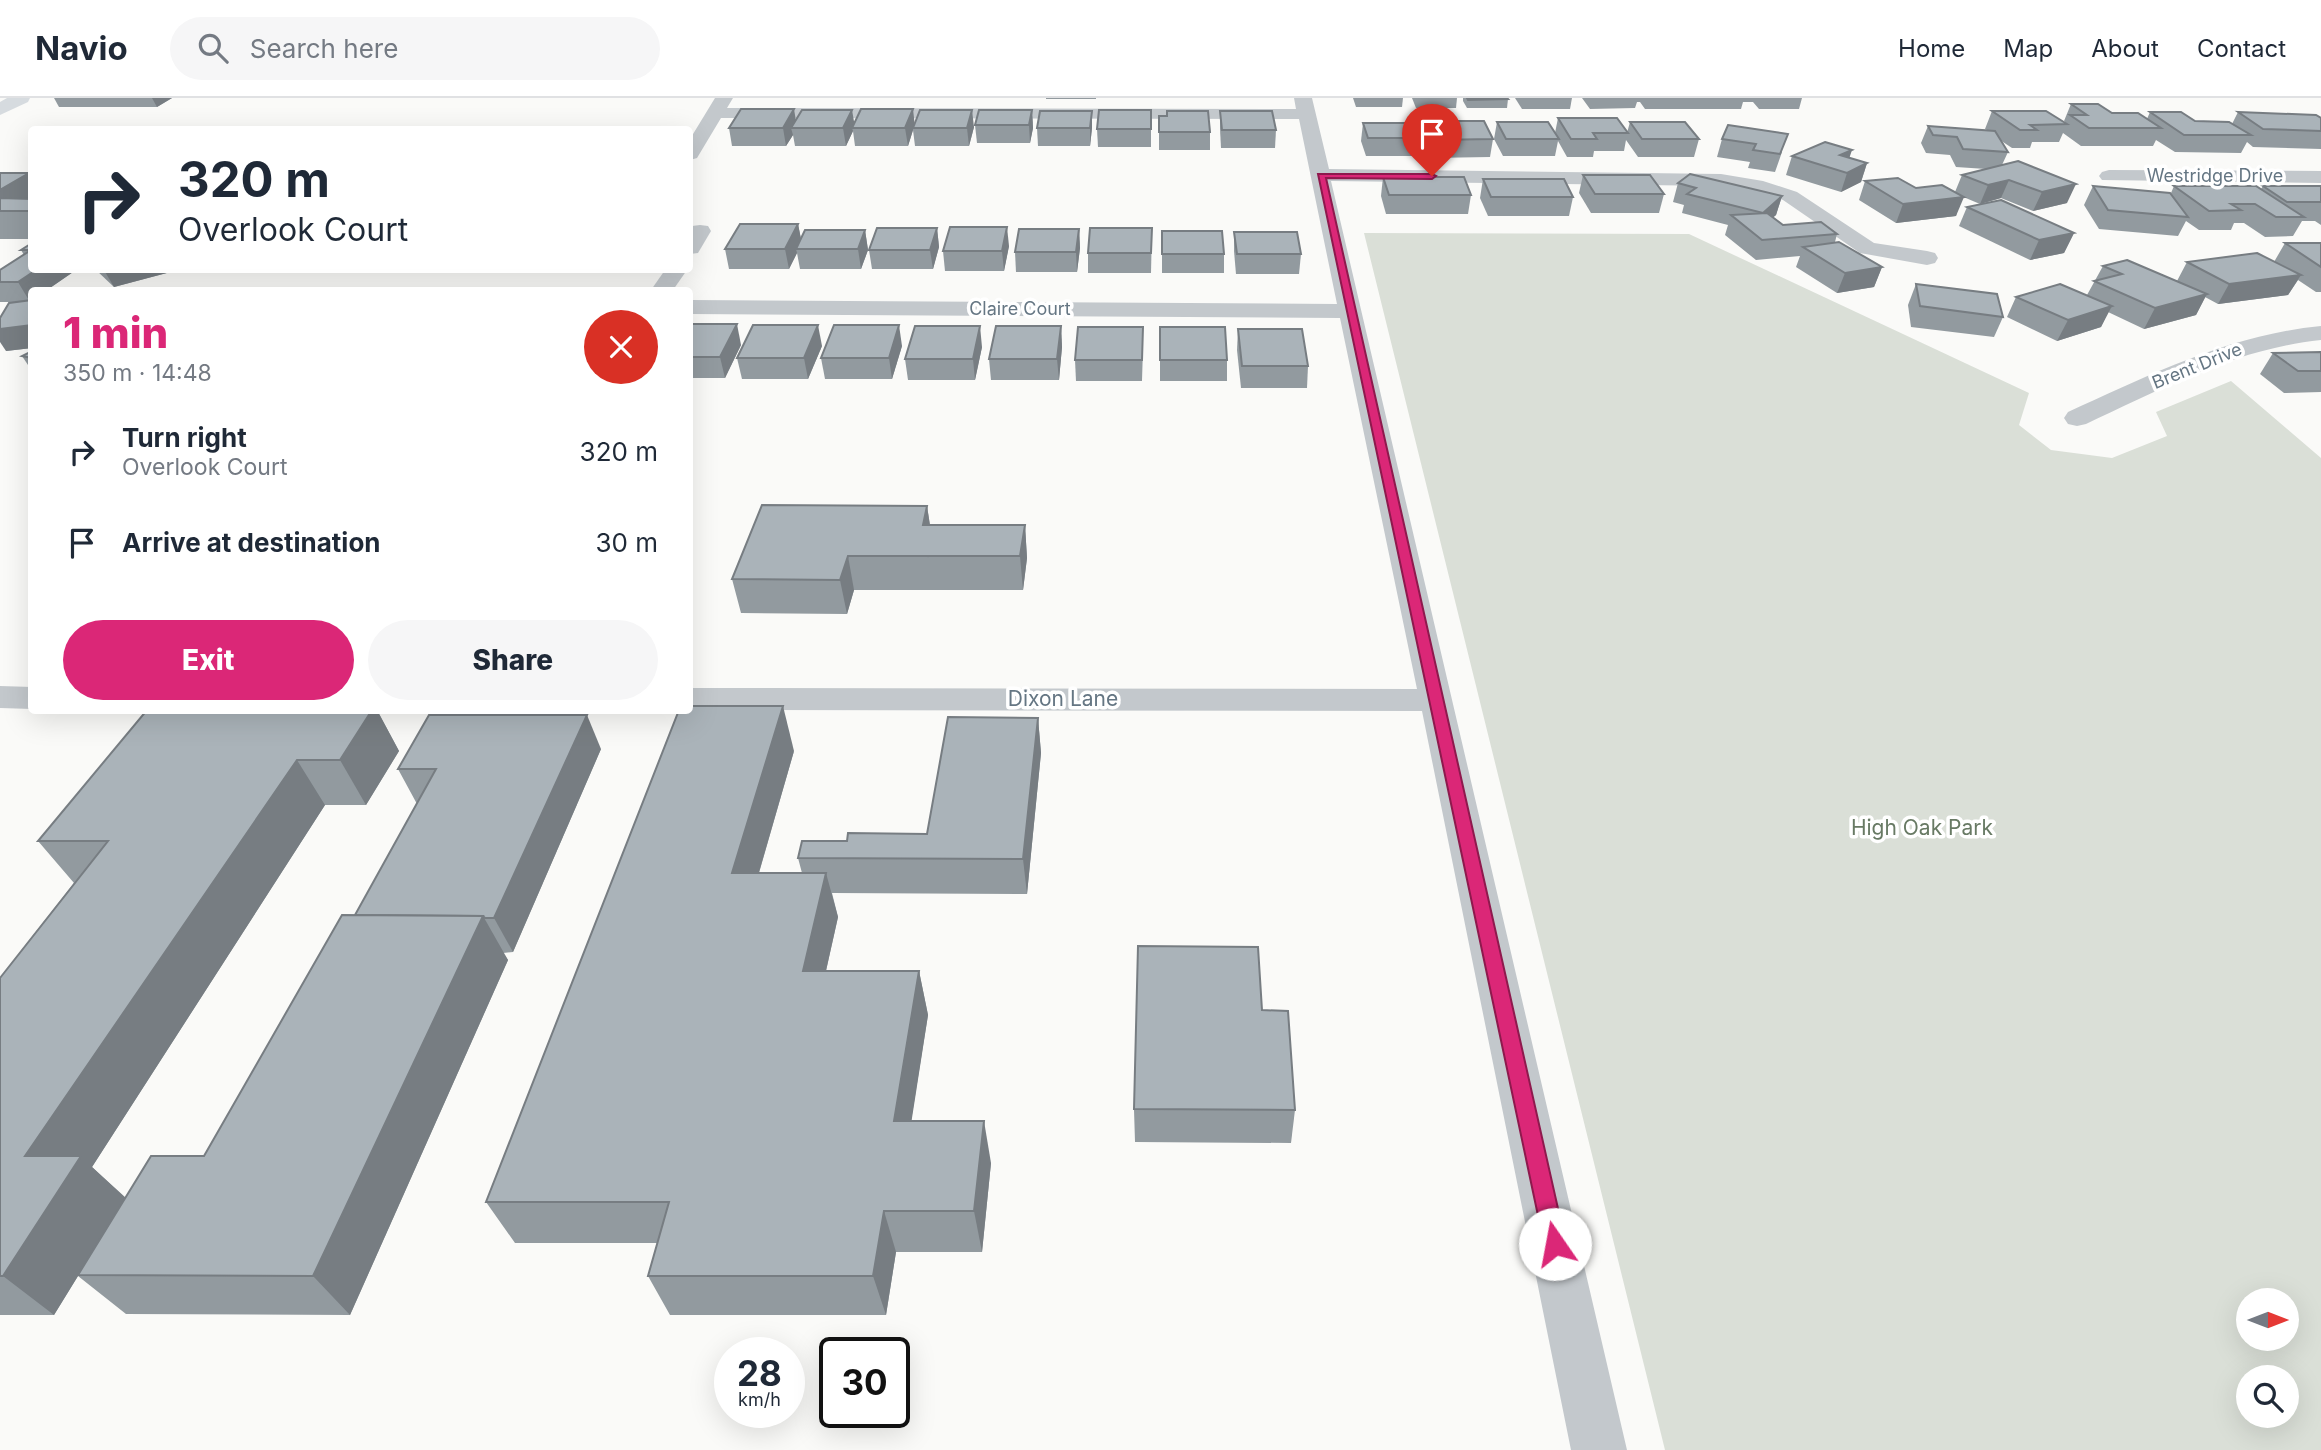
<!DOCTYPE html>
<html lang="en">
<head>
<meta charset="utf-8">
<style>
  body { margin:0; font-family:Inter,sans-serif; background:#f6f6f7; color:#1f2937; height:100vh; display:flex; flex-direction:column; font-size:26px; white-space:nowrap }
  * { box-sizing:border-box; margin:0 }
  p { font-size:23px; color:#747a83 }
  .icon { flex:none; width:38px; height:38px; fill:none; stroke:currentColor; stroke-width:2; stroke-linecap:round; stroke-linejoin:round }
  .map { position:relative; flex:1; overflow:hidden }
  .side { position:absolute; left:28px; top:189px; width:665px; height:427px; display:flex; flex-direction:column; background:#fff; border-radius:7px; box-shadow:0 7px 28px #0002 }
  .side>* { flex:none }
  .guide { position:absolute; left:28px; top:28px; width:665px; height:147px; border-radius:7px; box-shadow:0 7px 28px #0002; background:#fff; color:#1f2937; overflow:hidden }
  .needle { width:46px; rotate:90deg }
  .buttons { position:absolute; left:2236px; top:1190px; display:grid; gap:14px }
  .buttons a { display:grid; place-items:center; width:63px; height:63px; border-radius:50%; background:#fff; box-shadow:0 7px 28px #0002; font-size:35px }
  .speed { position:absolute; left:714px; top:1239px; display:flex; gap:14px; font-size:35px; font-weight:700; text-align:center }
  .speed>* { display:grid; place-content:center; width:91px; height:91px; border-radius:50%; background:#fff; box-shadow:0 7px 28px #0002; line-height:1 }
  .speed small { font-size:18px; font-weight:400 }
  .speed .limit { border:4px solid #111; border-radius:10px; background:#fff; color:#111 }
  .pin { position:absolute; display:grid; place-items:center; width:60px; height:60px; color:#fff; margin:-72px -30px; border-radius:50% 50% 50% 0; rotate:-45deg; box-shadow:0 0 7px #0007 }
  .pin .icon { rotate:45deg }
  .me { position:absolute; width:77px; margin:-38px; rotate:348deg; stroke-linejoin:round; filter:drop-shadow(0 0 5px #0008) }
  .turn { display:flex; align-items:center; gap:24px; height:147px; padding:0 35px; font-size:32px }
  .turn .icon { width:91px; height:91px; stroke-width:2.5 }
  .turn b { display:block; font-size:49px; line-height:60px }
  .round { display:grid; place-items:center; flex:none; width:74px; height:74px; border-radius:37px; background:#f6f6f7 }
  .headline { display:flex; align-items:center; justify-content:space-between; height:119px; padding:0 35px }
  h1 { font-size:42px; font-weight:800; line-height:52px; color:#db2777 }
  .primary-button { display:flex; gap:14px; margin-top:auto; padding:14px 35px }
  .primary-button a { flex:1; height:80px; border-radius:42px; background:#db2777; color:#fff; font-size:28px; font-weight:800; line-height:80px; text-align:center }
  .primary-button a+a { background:#f6f6f7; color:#1f2937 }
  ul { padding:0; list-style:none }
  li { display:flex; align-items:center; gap:21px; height:91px; padding:0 35px }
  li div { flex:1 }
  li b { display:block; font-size:26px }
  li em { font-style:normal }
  header { display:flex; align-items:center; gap:42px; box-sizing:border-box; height:98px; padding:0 35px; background:#fff; border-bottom:2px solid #e0e1e3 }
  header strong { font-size:33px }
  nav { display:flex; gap:38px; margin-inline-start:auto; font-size:24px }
  .search { width:490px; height:63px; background:#f6f6f7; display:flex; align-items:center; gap:18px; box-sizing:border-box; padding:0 24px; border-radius:38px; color:#747a83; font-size:26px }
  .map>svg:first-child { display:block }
  .green { fill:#dadfd7; fill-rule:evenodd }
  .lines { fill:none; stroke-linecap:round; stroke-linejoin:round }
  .minor { fill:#c3c8cc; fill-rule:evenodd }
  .primary { fill:#d6dbdf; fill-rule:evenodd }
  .wall { fill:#929a9f }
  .shaded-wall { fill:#777d82 }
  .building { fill:#aab3b9; stroke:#777d82; stroke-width:2 }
  .route { fill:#db2777; stroke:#8e194d; stroke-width:2 }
  .labels { text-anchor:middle; stroke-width:7; stroke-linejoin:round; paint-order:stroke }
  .far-street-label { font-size:18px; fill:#657683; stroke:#fff }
  .street-label { font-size:21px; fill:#657683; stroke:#fff }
  .park-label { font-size:21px; fill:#687a64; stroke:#fff }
</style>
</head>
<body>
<header>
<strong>Navio</strong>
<div class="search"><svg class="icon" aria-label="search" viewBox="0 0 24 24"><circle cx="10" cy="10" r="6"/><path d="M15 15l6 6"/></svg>Search here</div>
<nav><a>Home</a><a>Map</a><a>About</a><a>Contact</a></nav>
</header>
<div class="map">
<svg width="2321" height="1352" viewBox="0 0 2321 1352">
  <rect width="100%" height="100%" fill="#fafaf8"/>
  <path class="green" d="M1364,135l325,1 340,159 -10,32 32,25 61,8 55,-22 -11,-24 75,-31 90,77v992h-656zM2249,1202h38v39h-38zM2249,1279h38v39h-38z"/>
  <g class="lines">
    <g class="minor">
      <polygon points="715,0 733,0 727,10 1296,11 1294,0 1312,0 1329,71 1721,76 1763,83 1797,94 1874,145 1927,153 1935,155 1938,160 1935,165 1927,167 1860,155 1783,102 1759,94 1721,88 1331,83 1627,1352 1571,1352 1422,613 690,612 690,590 1417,591 1340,220 690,216 690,202 1337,206 1299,21 721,20 697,60 690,62 690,41"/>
      <polygon points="2109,72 2321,73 2321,85 2102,82 2099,78 2102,74"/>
      <polygon points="700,127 708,128 711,133 698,155 690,156 690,133 692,128"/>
      <polygon points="665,172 687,172 673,192 651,192"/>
      <path d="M2321,228v14c-85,9 -158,48 -235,84l-9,2 -9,-2 -4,-6 4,-6c82,-37 161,-77 253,-86z"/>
      <polygon points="0,588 32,589 32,611 0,610"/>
    </g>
    <polygon class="primary" points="7,0 30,0 28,4 0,17 0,4"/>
  </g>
  <g class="wall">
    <polygon points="54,0 172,0 157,9 59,9"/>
    <rect x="1046" y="0" width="50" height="1"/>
    <polygon points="1353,0 1403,0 1402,9 1356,9"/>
    <polygon points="1412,0 1457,0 1456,10 1416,10"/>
    <polygon points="1463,0 1507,0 1508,1 1507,10 1467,10 1463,3"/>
    <polygon points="1515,0 1572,0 1570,11 1522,11"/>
    <polygon points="1582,0 1802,0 1799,11 1759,11 1753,4 1743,4 1741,11 1645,11 1640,4 1637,4 1635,10 1590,11"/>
    <polygon points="2071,6 2112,15 2147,21 2150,14 2195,23 2232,26 2238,14 2321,20 2321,51 2253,49 2247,44 2241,55 2175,54 2156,42 2153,48 2081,48 2063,35 2059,44 2032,44 2030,50 2012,50 2000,42 2008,54 2002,67 2067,105 2033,113 2001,100 1980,106 1961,98 1956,118 1896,125 1859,102 1865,83 1955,94 1962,77 1986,71 1956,69 1950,57 1926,55 1921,45 1928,28 1987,32 1985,31 1992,13 2066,25 2064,23"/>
    <polygon points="1032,12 1033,30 1030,45 977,45 975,27"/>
    <polygon points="1151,12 1151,49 1098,49 1097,31"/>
    <polygon points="1092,13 1092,30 1090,48 1038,48 1037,30"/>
    <polygon points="1220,13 1276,32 1275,50 1221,50 1220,31"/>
    <polygon points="1159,18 1210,34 1210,52 1159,52"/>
    <polygon points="1558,20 1627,35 1630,24 1699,41 1694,59 1638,59 1626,42 1624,53 1594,53 1593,59 1567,59 1558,43 1555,58 1503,58 1494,41 1497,24 1555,35"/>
    <polygon points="796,21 854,26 914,26 974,29 969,48 915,48 913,32 908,48 855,48 853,33 846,48 795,48 793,37 786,48 732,48 729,30"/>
    <polygon points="1424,23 1493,41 1490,59 1430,60 1422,41"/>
    <polygon points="1363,25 1414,40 1412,58 1366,58 1361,43"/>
    <polygon points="1728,27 1782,54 1775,74 1748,70 1750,64 1717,59 1722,41"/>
    <polygon points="1792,58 1849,60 1867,65 1861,84 1841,94 1786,77"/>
    <polygon points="0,75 32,79 32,141 0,141"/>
    <polygon points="1583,77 1664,96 1659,115 1591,115 1579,95"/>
    <polygon points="1383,79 1471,97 1468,116 1386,116 1381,98"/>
    <polygon points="1483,81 1573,99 1569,118 1488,118 1480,100"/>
    <polygon points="1678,85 1782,98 1776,117 1773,119 1783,127 1837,136 1835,144 1882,169 1874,189 1837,195 1796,169 1800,158 1756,162 1725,137 1728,127 1682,115 1684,107 1673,104"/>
    <polygon points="2093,88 2171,95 2174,88 2261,91 2263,88 2321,88 2321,127 2315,123 2302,123 2293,138 2265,139 2244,125 2234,125 2231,132 2199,132 2186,123 2178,138 2099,131 2084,107"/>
    <polygon points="1967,109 2074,135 2064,155 2030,162 1959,128"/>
    <polygon points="798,126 801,141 865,132 868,152 861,171 800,171 797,155 789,171 729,171 725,151"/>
    <polygon points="937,130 939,149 933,171 872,171 869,152"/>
    <polygon points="1152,130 1151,175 1088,175 1088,155"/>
    <polygon points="1079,131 1080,150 1077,174 1016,174 1015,154"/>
    <polygon points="1162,133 1224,156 1224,175 1162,175"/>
    <polygon points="1234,134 1301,156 1299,176 1236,176 1234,153"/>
    <polygon points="32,145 76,172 47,192 32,192 32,250 6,253 15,204 0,204 0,172 24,157 21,152"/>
    <polygon points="2285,145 2321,145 2321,194 2316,194 2298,182 2288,197 2218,206 2205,199 2196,217 2144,231 2108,214 2101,229 2057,243 2007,219 2016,199 2087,197 2103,168 2177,183 2187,164 2274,164"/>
    <polygon points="1009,148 1004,173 945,173 943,153"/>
    <polygon points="96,172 178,172 114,189"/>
    <polygon points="1916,186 2003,219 1994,239 1911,229 1908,207"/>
    <polygon points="690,226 741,247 725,280 690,280"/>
    <polygon points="1061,228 1062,249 1059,282 991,282 989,261"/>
    <polygon points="1160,229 1227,262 1227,283 1160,283"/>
    <polygon points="1238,231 1308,268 1307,290 1241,290 1237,252"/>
    <polygon points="822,248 808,281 742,281 737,260"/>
    <polygon points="902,248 892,281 825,281 821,260"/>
    <polygon points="982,249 975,282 908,282 905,261"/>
    <polygon points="1143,250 1142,283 1076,283 1075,262"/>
    <polygon points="32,253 32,273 22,258"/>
    <polygon points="2321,254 2321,294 2284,295 2260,276 2273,255"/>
    <polygon points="927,408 930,427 1025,427 1027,460 1023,492 854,492 847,516 741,515 732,481"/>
    <polygon points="372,612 377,612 399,653 366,707 325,707 92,1069 125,1100 204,1058 355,817 417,706 398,671 601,651 513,854 503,855 508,862 350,1217 126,1216 78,1178 54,1217 0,1217 0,880 74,785 38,743"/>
    <polygon points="1038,620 1041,655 1027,796 832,795 838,819 826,873 919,873 928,917 911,1023 991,1065 982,1154 896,1154 886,1217 670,1217 648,1178 657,1145 515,1145 486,1104 794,653 759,775 802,775 798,760 847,743 927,736"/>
    <polygon points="1262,912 1295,1012 1291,1045 1135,1044 1134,1011"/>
  </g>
  <g class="shaded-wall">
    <polygon points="152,0 172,0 157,9"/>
    <polygon points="794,11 797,29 791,30 793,37 786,48 783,30"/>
    <polygon points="913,11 915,29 913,30 913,32 908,48 905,30"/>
    <polygon points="852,12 855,29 852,30 853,33 846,48 843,30"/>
    <polygon points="972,12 974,29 969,48 967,30"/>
    <polygon points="1032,12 1033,30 1030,45 1029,27"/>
    <polygon points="1092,13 1092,30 1090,48 1090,30"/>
    <polygon points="1852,52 1846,70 1840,57"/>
    <polygon points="1867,65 1861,84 1841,94 1847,75"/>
    <polygon points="29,75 32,79 32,110 0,105 0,92"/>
    <polygon points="2009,82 2001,100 1980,106 1988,87"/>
    <polygon points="2076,86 2067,105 2033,113 2042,94"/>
    <polygon points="1782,98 1776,117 1757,134 1763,115"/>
    <polygon points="1964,99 1956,118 1896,125 1903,106"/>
    <polygon points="798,126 802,146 796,151 797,155 789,171 785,151"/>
    <polygon points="1007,129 1009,148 1004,173 1002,153"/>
    <polygon points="937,130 939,149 933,171 930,152"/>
    <polygon points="1079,131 1080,150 1077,174 1076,154"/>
    <polygon points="865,132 868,152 861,171 858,151"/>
    <polygon points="2074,135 2064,155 2030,162 2039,142"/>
    <polygon points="1882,169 1874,189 1837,195 1845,175"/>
    <polygon points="36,172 76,172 47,192 32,192 32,204 30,204 18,184"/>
    <polygon points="104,172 178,172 114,189"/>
    <polygon points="2301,177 2288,197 2218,206 2229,186"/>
    <polygon points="2207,196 2196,217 2144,231 2155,210"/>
    <polygon points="2112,208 2101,229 2057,243 2068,222"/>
    <polygon points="737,226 741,247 725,280 720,259"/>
    <polygon points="32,227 32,250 6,253 0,244 0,231"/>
    <polygon points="818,227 822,248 808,281 804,260"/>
    <polygon points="899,227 902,248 892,281 889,260"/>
    <polygon points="980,228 982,249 975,282 973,261"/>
    <polygon points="1061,228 1062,249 1059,282 1057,261"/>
    <polygon points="927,408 932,441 928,460 923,427"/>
    <polygon points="1025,427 1027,460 1023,492 1020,458"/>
    <polygon points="848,458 854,492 847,516 840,482"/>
    <polygon points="783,608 794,653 746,819 732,775"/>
    <polygon points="372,612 377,612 399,653 366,707 340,662"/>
    <polygon points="587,617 601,651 513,854 494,820"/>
    <polygon points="1038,620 1041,655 1027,796 1023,761"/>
    <polygon points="297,662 325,707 92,1069 126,1100 54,1217 3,1178 25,1058"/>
    <polygon points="826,775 838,819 816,917 803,873"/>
    <polygon points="483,818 508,862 350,1217 313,1178"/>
    <polygon points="919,873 928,917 905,1065 894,1023"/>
    <polygon points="984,1023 991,1065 982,1154 974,1113"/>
    <polygon points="884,1113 896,1154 886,1217 873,1178"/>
  </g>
  <g class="building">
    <polygon points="1467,0 1507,0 1508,1 1468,2"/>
    <polygon points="2071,6 2098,6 2112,15 2138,15 2161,30 2089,30 2070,17 2087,17"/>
    <polygon points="741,11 794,11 783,30 729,30"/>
    <polygon points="861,11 913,11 905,30 852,30"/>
    <polygon points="802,12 852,12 843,30 791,30"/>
    <polygon points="920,12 972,12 967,30 913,30"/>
    <polygon points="979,12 1032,12 1029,27 975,27"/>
    <polygon points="1099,12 1151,12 1151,31 1097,31"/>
    <polygon points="1040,13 1092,13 1090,30 1037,30"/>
    <polygon points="1167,13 1208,13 1210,34 1159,34 1159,18 1167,18"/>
    <polygon points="1220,13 1272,13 1276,32 1222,32"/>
    <polygon points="1992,13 2046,13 2067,26 2030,27 2037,32 2020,32"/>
    <polygon points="2150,14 2181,14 2195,23 2229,24 2251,37 2184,37"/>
    <polygon points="2238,14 2316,17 2321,20 2321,33 2263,31"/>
    <polygon points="1558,20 1617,20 1628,35 1593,35 1597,41 1571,41"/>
    <polygon points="1424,23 1484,23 1493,41 1432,42"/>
    <polygon points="1497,24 1548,24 1559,41 1506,41"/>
    <polygon points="1630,24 1685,24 1699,41 1642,41"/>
    <polygon points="1363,25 1408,25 1414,40 1368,40"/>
    <polygon points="1728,27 1788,36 1780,56 1753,52 1756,46 1722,41"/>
    <polygon points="1928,28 1995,33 2008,54 1963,51 1957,39 1933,37"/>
    <polygon points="1825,44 1852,52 1840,57 1867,65 1847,75 1792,58"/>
    <polygon points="2018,63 2076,86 2042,94 2009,82 1988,87 1962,77"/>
    <polygon points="0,75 29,75 0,92"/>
    <polygon points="1690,76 1782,98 1763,115 1687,96 1696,90 1678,85"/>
    <polygon points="1583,77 1650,77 1664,96 1595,96"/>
    <polygon points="1383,79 1464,79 1471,97 1389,97"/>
    <polygon points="1898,80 1916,90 1942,87 1964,99 1903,106 1865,83"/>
    <polygon points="1483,81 1564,81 1573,99 1491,99"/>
    <polygon points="2093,88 2170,95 2188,119 2108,112"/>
    <polygon points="2174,88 2256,88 2304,119 2276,119 2255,106 2231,106 2241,112 2209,113"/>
    <polygon points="2263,88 2321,88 2321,104 2287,104"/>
    <polygon points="0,100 32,101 32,113 0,113"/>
    <polygon points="2001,102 2074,135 2039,142 1967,109"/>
    <polygon points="1767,115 1783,127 1821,124 1837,136 1762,142 1731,117"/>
    <polygon points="740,126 798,126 785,151 725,151"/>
    <polygon points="950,129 1007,129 1002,153 943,153"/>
    <polygon points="877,130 937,130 930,152 869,152"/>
    <polygon points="1090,130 1152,130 1151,155 1088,155"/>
    <polygon points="1019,131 1079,131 1076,154 1015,154"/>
    <polygon points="805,132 865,132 858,151 796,151"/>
    <polygon points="1162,133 1222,133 1224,156 1162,156"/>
    <polygon points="1234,134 1297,134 1301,156 1237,156"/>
    <polygon points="1839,144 1882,169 1845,175 1803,149"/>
    <polygon points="32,145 32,172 36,172 18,184 0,184 0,172 31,152 21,152"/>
    <polygon points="2285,145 2321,145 2321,169"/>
    <polygon points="2257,155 2301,177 2229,186 2187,164"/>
    <polygon points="2127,162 2207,196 2155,210 2094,183 2122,176 2103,168"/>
    <polygon points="1916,186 1997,196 2003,219 1920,208"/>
    <polygon points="2060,186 2112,208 2068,222 2016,199"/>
    <polygon points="32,202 32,227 0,231 0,220 9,205"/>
    <polygon points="690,226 737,226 720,259 690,259"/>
    <polygon points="753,227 818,227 804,260 737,260"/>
    <polygon points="834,227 899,227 889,260 821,260"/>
    <polygon points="915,228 980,228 973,261 905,261"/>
    <polygon points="996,228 1061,228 1057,261 989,261"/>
    <polygon points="1078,229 1143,229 1142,262 1075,262"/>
    <polygon points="1160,229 1225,229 1227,262 1160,262"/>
    <polygon points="1238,231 1302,231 1308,268 1242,268"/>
    <polygon points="32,253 32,260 22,258"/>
    <polygon points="2321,254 2321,273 2298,273 2273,255"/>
    <polygon points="762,407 927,408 923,427 1025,427 1020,458 848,458 840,482 732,481"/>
    <polygon points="690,608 783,608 732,775 826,775 803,873 919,873 894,1023 984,1023 974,1113 884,1113 873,1178 648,1178 669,1104 486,1104 679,612 690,612"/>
    <polygon points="147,612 372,612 340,662 297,662 25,1058 81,1058 3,1178 0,1178 0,880 108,743 38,743"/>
    <polygon points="429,617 587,617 494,820 485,820 483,818 355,817 436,671 398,671"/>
    <polygon points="948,619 1038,620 1023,761 798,760 802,743 847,743 848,735 927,736"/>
    <polygon points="342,817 483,818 313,1178 78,1177 151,1058 204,1058"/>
    <polygon points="1138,848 1258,849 1262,912 1288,913 1295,1012 1134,1011"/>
  </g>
  <polygon class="route" points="1318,76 1432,76 1436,78 1432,81 1326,80 1566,1146 1562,1153 1555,1156 1547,1153 1544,1146"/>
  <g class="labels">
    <g class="far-street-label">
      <text x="2215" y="84">Westridge Drive</text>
      <text x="1020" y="217">Claire Court</text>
      <text transform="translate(2197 268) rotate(-22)" y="6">Brent Drive</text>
    </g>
    <g class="street-label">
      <text x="1063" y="608">Dixon Lane</text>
    </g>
    <g class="park-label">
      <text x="1922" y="737">High Oak Park</text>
    </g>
  </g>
</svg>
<div class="buttons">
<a><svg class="needle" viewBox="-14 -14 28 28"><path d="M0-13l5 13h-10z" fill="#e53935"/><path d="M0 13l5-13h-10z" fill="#747a83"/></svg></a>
<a><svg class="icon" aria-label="search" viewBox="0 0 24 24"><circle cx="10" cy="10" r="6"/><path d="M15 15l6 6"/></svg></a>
</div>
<div class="speed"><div>28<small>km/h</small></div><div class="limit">30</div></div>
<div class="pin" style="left:1432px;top:78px;background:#d93025"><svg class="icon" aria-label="arrive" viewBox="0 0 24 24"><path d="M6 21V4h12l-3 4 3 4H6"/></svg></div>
<svg class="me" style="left:1555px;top:1146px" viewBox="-20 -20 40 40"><circle r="19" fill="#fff"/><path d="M0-13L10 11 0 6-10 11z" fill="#db2777"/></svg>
<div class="guide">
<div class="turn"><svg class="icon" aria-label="right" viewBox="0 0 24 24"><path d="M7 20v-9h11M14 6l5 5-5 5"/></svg><div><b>320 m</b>Overlook Court</div></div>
</div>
<section class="side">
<div class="headline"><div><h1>1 min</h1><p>350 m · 14:48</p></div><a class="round" style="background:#d93025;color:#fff"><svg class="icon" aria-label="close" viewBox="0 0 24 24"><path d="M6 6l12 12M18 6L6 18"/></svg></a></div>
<ul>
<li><svg class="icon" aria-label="right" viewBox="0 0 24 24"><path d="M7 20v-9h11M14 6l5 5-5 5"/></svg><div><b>Turn right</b><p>Overlook Court</p></div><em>320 m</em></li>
<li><svg class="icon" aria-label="arrive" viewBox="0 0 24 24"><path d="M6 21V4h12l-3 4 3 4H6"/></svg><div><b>Arrive at destination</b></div><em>30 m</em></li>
</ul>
<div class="primary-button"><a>Exit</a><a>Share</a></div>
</section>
</div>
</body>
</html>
